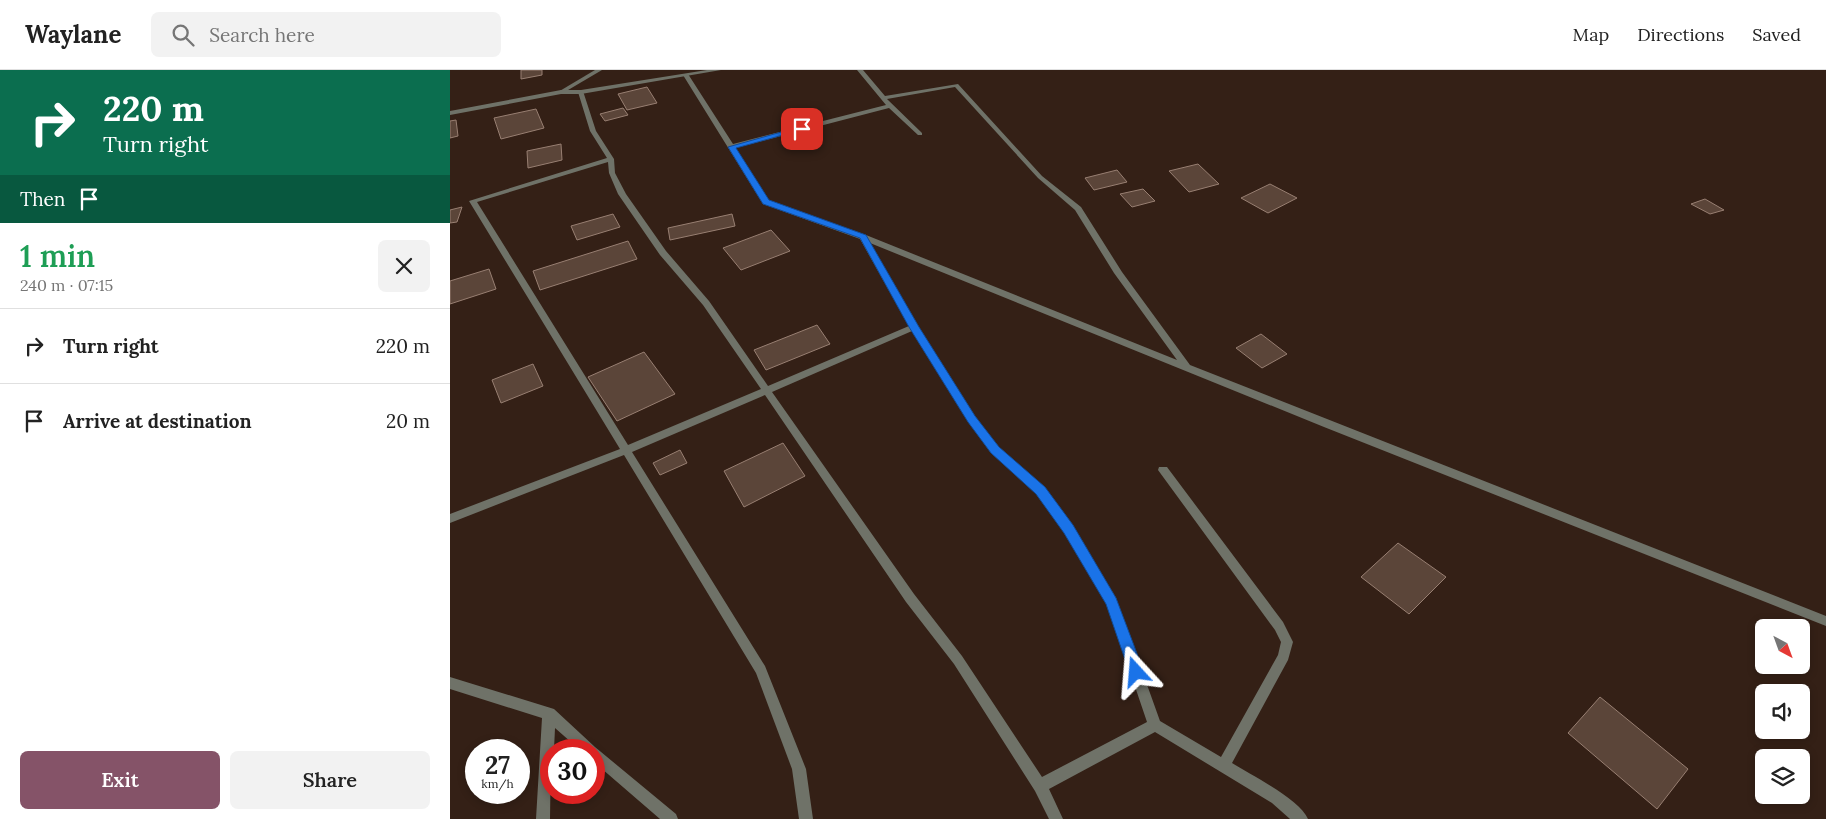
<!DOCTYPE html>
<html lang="en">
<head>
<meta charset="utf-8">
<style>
  body { margin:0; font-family:Lora,serif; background:#f2f2f2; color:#222; height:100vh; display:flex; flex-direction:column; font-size:19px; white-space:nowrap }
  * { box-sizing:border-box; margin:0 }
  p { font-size:16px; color:#767676 }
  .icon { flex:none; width:28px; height:28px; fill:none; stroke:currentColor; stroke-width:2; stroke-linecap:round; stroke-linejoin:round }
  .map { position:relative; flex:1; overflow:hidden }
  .drawer { display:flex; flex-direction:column; background:#fff; width:450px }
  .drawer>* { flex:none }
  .top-card { background:#0b6e4f; color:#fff; overflow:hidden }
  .needle { width:32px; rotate:139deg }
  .controls { position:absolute; left:1305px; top:549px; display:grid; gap:10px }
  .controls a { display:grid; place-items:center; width:55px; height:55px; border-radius:8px; background:#fff; box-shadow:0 2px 8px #0003; font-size:25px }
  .speed { position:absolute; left:15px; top:669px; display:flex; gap:10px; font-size:25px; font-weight:700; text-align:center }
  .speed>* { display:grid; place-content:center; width:65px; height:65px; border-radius:50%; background:#fff; box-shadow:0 2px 8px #0003; line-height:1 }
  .speed small { font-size:12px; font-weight:400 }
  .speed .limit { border:8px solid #d22; background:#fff; color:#111 }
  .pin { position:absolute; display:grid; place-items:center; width:42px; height:42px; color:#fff; margin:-21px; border-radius:10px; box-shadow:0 2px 8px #0006 }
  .me { position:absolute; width:55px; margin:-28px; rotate:341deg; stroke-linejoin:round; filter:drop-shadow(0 0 4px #0008) }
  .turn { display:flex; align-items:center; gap:18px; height:105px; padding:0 20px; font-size:22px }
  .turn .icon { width:65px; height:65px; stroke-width:2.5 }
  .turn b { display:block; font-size:35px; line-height:42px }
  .then { display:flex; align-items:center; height:48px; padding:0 20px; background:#0003; gap:10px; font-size:19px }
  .round { display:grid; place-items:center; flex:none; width:52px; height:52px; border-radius:8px; background:#f2f2f2 }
  .overview { display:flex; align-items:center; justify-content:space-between; height:85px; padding:0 20px }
  h1 { font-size:30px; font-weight:600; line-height:38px; color:#1e9e55 }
  .cta { display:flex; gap:10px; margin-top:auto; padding:10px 20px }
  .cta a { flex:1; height:58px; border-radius:8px; background:#855368; color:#fff; font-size:20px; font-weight:600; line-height:58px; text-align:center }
  .cta a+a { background:#f2f2f2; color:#222 }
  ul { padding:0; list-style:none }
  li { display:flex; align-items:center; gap:15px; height:75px; padding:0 20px; border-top:1px solid #e0e0e0 }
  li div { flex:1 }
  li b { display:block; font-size:19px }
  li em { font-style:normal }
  header { display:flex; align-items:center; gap:30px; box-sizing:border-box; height:70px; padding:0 25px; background:#fff; border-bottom:1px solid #e0e0e0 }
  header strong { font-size:24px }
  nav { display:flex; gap:28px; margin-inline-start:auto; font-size:18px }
  .search { width:350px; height:45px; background:#f2f2f2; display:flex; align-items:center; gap:12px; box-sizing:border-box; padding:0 18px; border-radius:8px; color:#767676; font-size:19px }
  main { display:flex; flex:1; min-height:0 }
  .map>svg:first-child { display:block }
  .building { fill:#5b4539; stroke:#987f72 }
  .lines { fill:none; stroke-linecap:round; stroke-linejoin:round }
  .minor { fill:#6f7268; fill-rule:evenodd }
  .tertiary { fill:#6f7268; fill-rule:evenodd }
  .route { fill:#1a73e8; stroke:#114b97 }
</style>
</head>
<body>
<header>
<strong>Waylane</strong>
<div class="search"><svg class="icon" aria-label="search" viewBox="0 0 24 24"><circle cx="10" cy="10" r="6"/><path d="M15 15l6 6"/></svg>Search here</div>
<nav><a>Map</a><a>Directions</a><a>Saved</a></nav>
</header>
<main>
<section class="drawer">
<div class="top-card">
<div class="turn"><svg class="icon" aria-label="right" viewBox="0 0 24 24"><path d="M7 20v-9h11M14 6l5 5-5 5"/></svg><div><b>220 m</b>Turn right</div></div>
<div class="then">Then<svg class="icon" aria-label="arrive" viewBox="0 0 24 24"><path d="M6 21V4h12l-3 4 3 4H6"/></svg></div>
</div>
<div class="overview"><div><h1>1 min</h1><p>240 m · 07:15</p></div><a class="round"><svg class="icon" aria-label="close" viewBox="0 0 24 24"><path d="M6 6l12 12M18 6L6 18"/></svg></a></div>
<ul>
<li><svg class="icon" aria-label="right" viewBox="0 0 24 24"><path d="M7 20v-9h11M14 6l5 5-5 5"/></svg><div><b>Turn right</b></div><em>220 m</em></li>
<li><svg class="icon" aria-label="arrive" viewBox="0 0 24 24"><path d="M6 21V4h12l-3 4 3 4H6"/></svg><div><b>Arrive at destination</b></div><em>20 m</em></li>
</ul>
<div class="cta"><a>Exit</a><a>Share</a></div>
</section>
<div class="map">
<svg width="1376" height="749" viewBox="0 0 1376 749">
  <rect width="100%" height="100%" fill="#342016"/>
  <g class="building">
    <polygon points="71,0 92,0 92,5 71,9"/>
    <polygon points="197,17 207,33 177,40 168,24"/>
    <polygon points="173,38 178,45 155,51 150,44"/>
    <polygon points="86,39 94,58 51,69 44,48"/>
    <polygon points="6,50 8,66 0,68 0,51"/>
    <polygon points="111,74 112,90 78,98 77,81"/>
    <polygon points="748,94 769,114 739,122 719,101"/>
    <polygon points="667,100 677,112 644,120 635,108"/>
    <polygon points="820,114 847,128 818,143 791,128"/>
    <polygon points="693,119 705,131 682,137 670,124"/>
    <polygon points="1255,129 1274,140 1260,144 1241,134"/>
    <polygon points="12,137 7,152 0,153 0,140"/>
    <polygon points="163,144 170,157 127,170 121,156"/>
    <polygon points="282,144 285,156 220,170 218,158"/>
    <polygon points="321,160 340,181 291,200 273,178"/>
    <polygon points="178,171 187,189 90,220 83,201"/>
    <polygon points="39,199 46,219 0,234 0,211"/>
    <polygon points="367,255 380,274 316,300 304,280"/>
    <polygon points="811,264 837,284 812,298 786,278"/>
    <polygon points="194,282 225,324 167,351 138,307"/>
    <polygon points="83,294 93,316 51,333 42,310"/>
    <polygon points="333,373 355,406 294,437 274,401"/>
    <polygon points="230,380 237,393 210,405 203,393"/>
    <polygon points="948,473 996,507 959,544 911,507"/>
    <polygon points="1150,627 1238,699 1207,739 1118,663"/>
  </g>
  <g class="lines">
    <g class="minor">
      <polygon points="145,0 152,0 113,23 108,22"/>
      <path d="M407,0h6l22,26 73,-12 84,92 39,31 41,65 68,93 636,251v10l-502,-199 -454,-184 48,84 56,90 25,30 45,40 28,39 44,72 44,123 61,36 57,-102 3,-13 -6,-12 -117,-160 1,-3h8l116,155 10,20 -5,18 -56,103c19,12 68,36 76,56h-18l-18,-16 -117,-71 -106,57 14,30h-14l-14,-28 -81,-127 -48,-62 -141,-207 -133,57 133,214 41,103 7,50h-14l-7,-50 -36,-96 -132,-218 -174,68v-9l170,-65 -151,-248 138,-43 -17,-27 -12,-39 5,-1 13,40 18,28 1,14 11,21 40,57 43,50 59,85 141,-60 -49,-87 -97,-35 -80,-129 5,-1 45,70 153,-39zM505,17l83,91 37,32 39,63 63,87 -311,-125 -97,-34 -34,-53 154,-40 29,27h4v-2l-35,-34zM158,92l1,11 9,21 42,61 43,50 58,84 -133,56 -151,-243zM462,261l56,90 23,32 45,40 28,39 43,72 40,118 -105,55 -80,-121 -48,-62 -142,-202z"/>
      <polygon points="0,607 104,639 145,677 226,744 228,749 210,749 144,692 144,680 130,680 105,658 104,680 101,680 100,749 86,749 92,648 0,619"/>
    </g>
    <polygon class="tertiary" points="257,0 271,0 131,24 111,24 0,45 0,41 111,20 131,20"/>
  </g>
  <polygon class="route" points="349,57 355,59 286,78 319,130 416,165 469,257 525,346 549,377 595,417 623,455 666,528 694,602 692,607 686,609 681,607 656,534 614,463 586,424 541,383 518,352 459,257 410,168 313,134 278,77"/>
</svg>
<div class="controls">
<a><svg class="needle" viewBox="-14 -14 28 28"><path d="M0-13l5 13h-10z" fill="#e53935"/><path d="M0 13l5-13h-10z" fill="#767676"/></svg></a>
<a><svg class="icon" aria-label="sound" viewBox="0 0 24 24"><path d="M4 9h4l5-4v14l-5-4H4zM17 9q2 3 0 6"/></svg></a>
<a><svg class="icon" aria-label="layers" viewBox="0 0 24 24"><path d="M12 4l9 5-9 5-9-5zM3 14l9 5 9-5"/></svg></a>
</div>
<div class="speed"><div>27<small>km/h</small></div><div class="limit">30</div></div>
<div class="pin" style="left:352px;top:59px;background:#d93025"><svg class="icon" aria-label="arrive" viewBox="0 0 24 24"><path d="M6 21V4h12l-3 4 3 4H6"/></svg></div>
<svg class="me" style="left:686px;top:602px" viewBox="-20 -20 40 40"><path d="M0-17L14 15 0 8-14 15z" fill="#1a73e8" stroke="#fff" stroke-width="4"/></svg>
</div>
</main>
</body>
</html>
